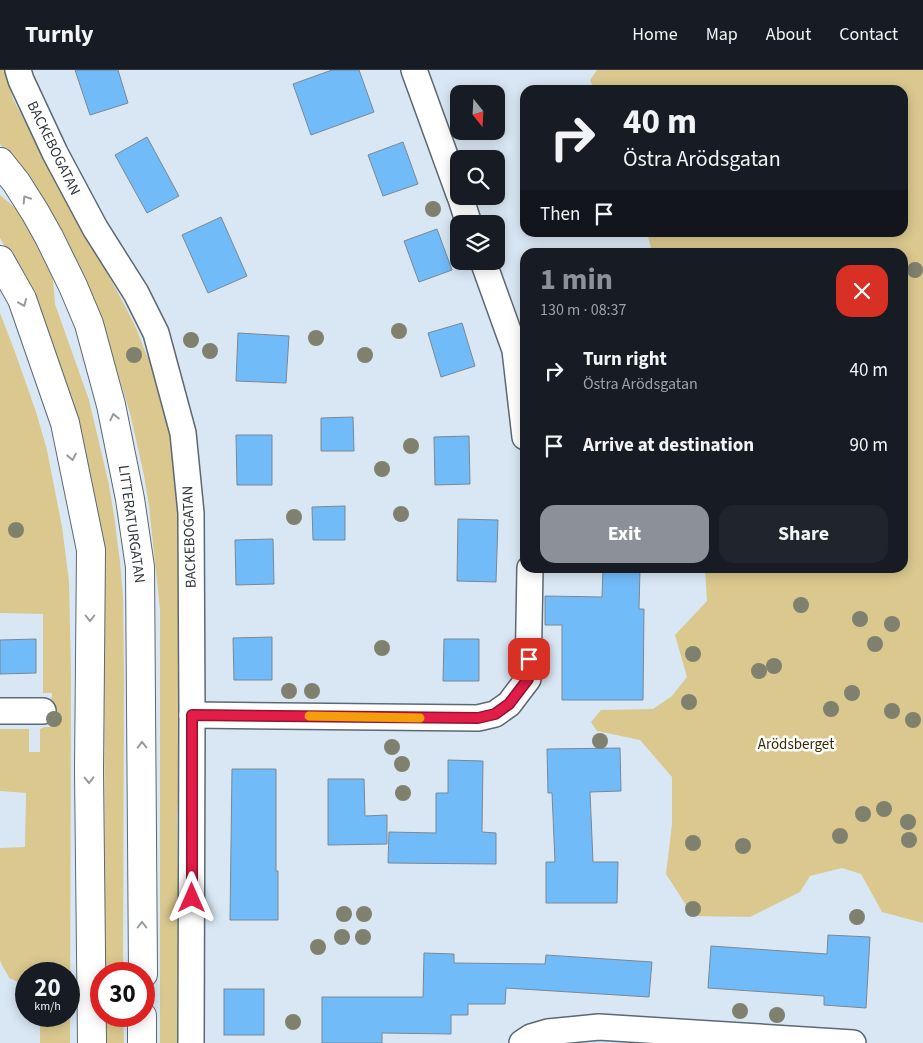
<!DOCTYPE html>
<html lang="en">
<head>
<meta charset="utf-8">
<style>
  body { margin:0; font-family:"Source Sans 3",sans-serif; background:#20242c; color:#f1f3f6; height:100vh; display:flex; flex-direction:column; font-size:19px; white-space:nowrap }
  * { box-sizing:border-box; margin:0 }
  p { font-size:16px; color:#9ea1a6 }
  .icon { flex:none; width:28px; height:28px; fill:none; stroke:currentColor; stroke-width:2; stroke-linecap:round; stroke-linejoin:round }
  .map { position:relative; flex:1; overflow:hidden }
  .side { position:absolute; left:520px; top:178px; width:388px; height:325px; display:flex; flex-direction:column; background:#171b24; border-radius:15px; box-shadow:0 2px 12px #0003 }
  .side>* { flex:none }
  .top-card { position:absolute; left:520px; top:15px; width:388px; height:152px; border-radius:15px; box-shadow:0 2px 12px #0003; background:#171b24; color:#f1f3f6; overflow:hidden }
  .needle { width:32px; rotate:162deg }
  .tools { position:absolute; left:450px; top:15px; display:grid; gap:10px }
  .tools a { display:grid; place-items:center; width:55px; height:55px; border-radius:10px; background:#171b24; box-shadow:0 2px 12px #0003; font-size:25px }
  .speed { position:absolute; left:15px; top:892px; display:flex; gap:10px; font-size:25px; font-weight:700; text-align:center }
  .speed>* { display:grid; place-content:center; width:65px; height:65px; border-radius:50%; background:#171b24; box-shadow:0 2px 12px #0003; line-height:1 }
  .speed small { font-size:12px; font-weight:400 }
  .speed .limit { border:8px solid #d22; background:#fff; color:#111 }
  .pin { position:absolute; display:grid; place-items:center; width:42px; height:42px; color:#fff; margin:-21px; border-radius:10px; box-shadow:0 2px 8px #0006 }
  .me { position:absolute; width:55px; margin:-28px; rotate:0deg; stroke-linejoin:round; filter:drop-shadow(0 0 4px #0008) }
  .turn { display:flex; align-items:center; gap:18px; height:105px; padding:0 20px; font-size:22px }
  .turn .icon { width:65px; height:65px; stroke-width:2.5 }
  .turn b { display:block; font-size:35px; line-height:42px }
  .then { display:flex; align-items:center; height:48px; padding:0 20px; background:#0003; gap:10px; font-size:19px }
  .round { display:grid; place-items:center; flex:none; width:52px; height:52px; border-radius:15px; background:#20242c }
  .headline { display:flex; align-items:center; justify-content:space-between; height:85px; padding:0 20px }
  h1 { font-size:30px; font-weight:700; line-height:38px; color:#8c9099 }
  .button { display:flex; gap:10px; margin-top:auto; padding:10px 20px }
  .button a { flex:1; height:58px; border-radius:15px; background:#8c9099; color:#fff; font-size:20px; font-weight:700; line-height:58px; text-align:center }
  .button a+a { background:#20242c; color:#f1f3f6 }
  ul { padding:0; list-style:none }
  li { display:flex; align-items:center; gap:15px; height:75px; padding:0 20px }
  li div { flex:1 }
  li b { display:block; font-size:19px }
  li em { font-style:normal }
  header { display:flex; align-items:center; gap:30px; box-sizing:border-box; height:70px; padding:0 25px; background:#171b24; border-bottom:1px solid #363941 }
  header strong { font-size:24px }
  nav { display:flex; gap:28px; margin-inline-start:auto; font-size:18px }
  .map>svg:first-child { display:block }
  .green { fill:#dac88e }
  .building { fill:#71bbf9; stroke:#7b8894 }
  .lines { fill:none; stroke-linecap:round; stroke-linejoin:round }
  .street-casing { stroke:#5c6873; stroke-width:28 }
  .secondary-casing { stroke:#5c6873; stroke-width:30 }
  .street { stroke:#fff; stroke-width:25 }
  .secondary { stroke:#fff; stroke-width:28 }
  .tree { fill:#80806f }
  .oneway { stroke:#989b9e }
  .route-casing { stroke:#92132f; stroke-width:12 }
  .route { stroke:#e11d48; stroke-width:9 }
  .slow { stroke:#f59e0b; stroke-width:9 }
  .labels { text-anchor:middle; stroke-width:5; stroke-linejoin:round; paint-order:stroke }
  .street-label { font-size:15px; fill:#32373c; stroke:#fff }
  .park-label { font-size:15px; fill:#372c03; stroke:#fff }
</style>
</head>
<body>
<header>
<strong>Turnly</strong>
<nav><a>Home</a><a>Map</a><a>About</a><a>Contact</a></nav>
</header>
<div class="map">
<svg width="923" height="973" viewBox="0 0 923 973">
  <rect width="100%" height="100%" fill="#d9e7f4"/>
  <g class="green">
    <polygon points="0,0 4,0 13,29 41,82 125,236 137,260 146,284 154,296 168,345 180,411 180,598 179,617 180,663 178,691 180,703 177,748 179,897 178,973 160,973 160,540 149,436 144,405 130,343 115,294 101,252 12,89 0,74"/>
    <polygon points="597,0 923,0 923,853 882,842 861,804 842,798 810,806 800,822 750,847 693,846 666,804 672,754 672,707 640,670 597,661 591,652 601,640 653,639 672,626 687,607 675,565 707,531 705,498 902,498 902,182 652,182 647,163 902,162 902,20 594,20 590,10"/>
    <polygon points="0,125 21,143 50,196 53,209 55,234 89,330 109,415 114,445 120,492 123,528 124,608 123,904 105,904 104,551 11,187 0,168"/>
    <path d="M0,243l15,39 21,60 11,38 15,77 7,54 2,92 -1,370h-30v-27h29v-42h-43v8l-10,-1 -7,-3c-2,-6 -7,-11 -9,-18v-112l25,-1 1,-54 -26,-2v-62h29v23h11v-23l4,-2h6l2,-34h-9v-79l-43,-1z"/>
    <polygon points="105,946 123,946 124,973 105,973"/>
  </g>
  <g class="building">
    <polygon points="75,0 118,0 128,33 90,45"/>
    <polygon points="332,0 359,0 374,42 311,65 293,14"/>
    <polygon points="147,67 179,126 147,143 115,85"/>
    <polygon points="403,72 418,114 383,126 368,85"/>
    <polygon points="221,147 247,206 208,223 182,165"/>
    <polygon points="437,159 452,200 419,212 404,171"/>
    <polygon points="462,253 475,296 441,307 428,263"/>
    <polygon points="238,263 289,266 286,313 236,311"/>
    <polygon points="353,347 354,381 321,381 321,348"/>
    <polygon points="236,365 272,365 272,415 237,415"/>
    <polygon points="469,366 470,414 435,415 434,367"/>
    <polygon points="345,436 345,470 313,470 312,437"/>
    <polygon points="458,449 498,450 496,512 457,511"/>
    <polygon points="273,469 274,514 236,515 235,470"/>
    <polygon points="603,498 640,498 639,539 644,539 643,630 562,630 562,555 545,555 545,526 602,527"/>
    <polygon points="272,567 272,610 234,610 233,568"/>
    <polygon points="36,569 36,603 0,604 0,570"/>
    <polygon points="444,569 479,569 479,611 443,611"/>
    <polygon points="620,678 621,721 590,722 593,792 618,792 617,833 546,833 546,792 555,792 552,723 548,723 547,679"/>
    <polygon points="448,690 483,691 482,762 496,763 496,794 388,793 389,762 436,763 436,723 448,723"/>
    <polygon points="232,699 276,699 276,801 278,801 278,850 230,850"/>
    <polygon points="328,709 364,709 365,746 387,745 387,774 328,775"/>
    <polygon points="828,865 870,867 866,938 824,935 824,926 708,918 711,876 827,884"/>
    <polygon points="424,883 454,884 454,893 545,894 546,885 652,892 649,927 506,918 505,934 468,934 468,945 451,945 451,964 382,963 382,973 322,973 322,927 423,927"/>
    <rect x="224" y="919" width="40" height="46"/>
  </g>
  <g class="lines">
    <defs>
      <g id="street">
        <polyline points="18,0 21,10 55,83 95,158 136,223 156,263 183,363 191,443 192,645 191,973"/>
        <polyline points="414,0 459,124"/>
        <polyline points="460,126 469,154"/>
        <polyline points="483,191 515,280 525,367"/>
        <polyline points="0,641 43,641"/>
        <polyline points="192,645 478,648 495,644 509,634 528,609 530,498"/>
        <polyline points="522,973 531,967 548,962 599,957 853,973"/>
      </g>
      <g id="secondary">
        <polyline points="0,92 16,112 35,142 49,167 73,216 89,254 111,335 130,429 140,497 143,904"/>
        <polyline points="0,190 22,229 65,353 91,480 89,701 92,973"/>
        <polyline points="142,973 142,946"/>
      </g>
    </defs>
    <use href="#street" class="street-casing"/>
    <use href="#secondary" class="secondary-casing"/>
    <use href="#street" class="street"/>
    <use href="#secondary" class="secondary"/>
  </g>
  <g class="tree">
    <circle cx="433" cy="139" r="8"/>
    <circle cx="915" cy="200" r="8"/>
    <circle cx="399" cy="261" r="8"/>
    <circle cx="316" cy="268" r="8"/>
    <circle cx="191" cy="270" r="8"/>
    <circle cx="210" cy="281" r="8"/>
    <circle cx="134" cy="285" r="8"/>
    <circle cx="365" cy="285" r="8"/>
    <circle cx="411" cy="376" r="8"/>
    <circle cx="382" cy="399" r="8"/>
    <circle cx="401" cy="444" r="8"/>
    <circle cx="294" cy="447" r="8"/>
    <circle cx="16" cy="460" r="8"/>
    <circle cx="801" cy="535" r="8"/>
    <circle cx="860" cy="549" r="8"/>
    <circle cx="892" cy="554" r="8"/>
    <circle cx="875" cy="574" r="8"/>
    <circle cx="382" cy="578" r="8"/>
    <circle cx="693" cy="584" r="8"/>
    <circle cx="774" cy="596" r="8"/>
    <circle cx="759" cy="601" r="8"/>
    <circle cx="289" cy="621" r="8"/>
    <circle cx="312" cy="621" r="8"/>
    <circle cx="852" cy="623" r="8"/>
    <circle cx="689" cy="632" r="8"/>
    <circle cx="831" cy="639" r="8"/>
    <circle cx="892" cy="641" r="8"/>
    <circle cx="54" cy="649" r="8"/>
    <circle cx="913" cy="650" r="8"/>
    <circle cx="600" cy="671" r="8"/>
    <circle cx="392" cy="677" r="8"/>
    <circle cx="402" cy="694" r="8"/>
    <circle cx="403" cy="723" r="8"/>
    <circle cx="884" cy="739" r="8"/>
    <circle cx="863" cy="744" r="8"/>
    <circle cx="908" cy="752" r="8"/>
    <circle cx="840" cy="766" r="8"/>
    <circle cx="909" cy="770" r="8"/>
    <circle cx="693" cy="773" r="8"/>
    <circle cx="743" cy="776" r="8"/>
    <circle cx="693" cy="839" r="8"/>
    <circle cx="344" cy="844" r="8"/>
    <circle cx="364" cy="844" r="8"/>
    <circle cx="857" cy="847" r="8"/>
    <circle cx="342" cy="867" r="8"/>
    <circle cx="363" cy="867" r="8"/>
    <circle cx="318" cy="877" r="8"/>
    <circle cx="740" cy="941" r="8"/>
    <circle cx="777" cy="945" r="8"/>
    <circle cx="293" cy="952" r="8"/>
  </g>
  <defs><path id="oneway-chevron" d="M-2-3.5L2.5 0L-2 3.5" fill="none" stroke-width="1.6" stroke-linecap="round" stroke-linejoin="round" transform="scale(1.25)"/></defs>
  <g class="oneway">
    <use href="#oneway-chevron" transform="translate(26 129) rotate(-123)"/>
    <use href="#oneway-chevron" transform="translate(23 233) rotate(68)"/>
    <use href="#oneway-chevron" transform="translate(114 347) rotate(-102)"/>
    <use href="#oneway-chevron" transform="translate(72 387) rotate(79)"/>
    <use href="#oneway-chevron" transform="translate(90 548) rotate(90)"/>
    <use href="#oneway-chevron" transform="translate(142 675) rotate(-91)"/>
    <use href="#oneway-chevron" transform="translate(89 710) rotate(89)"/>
    <use href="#oneway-chevron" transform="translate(142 855) rotate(-90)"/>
  </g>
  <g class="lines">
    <defs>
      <polyline id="route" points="192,828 192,645 478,648 495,644 509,634 528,609 529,589"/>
    </defs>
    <use href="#route" class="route-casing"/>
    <use href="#route" class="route"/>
    <polyline class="slow" points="309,646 420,648"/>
  </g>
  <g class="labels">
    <g class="street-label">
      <text transform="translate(54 78) rotate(64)" y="5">BACKEBOGATAN</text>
      <text transform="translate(132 454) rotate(82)" y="5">LITTERATURGATAN</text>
      <text transform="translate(189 467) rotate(-92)" y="5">BACKEBOGATAN</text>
    </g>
    <g class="park-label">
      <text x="796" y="679">Arödsberget</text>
    </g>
  </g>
</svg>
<div class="tools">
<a><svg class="needle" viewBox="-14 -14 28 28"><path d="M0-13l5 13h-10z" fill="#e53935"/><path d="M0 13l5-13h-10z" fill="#9ea1a6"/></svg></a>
<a><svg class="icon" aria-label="search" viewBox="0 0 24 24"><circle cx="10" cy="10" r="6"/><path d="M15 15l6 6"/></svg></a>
<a><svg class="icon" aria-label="layers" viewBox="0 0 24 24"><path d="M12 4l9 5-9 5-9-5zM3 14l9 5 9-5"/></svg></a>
</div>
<div class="speed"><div>20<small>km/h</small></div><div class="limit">30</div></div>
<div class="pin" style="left:529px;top:589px;background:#d93025"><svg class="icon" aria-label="arrive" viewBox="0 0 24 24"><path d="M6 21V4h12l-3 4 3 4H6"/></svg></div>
<svg class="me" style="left:192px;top:828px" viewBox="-20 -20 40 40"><path d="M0-17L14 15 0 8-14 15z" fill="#e11d48" stroke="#fff" stroke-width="4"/></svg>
<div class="top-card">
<div class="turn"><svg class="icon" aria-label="right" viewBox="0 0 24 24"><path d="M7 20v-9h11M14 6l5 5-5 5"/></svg><div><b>40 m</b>Östra Arödsgatan</div></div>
<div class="then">Then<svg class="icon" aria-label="arrive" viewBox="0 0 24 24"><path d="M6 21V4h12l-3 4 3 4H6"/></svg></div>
</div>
<section class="side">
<div class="headline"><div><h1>1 min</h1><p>130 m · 08:37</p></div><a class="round" style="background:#d93025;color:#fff"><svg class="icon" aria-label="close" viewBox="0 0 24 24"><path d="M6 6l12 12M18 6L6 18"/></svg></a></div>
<ul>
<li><svg class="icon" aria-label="right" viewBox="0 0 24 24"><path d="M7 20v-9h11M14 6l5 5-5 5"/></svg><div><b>Turn right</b><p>Östra Arödsgatan</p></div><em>40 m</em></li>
<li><svg class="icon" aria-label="arrive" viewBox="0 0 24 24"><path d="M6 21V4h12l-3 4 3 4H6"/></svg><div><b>Arrive at destination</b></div><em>90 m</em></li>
</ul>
<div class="button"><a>Exit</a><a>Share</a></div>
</section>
</div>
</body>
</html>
